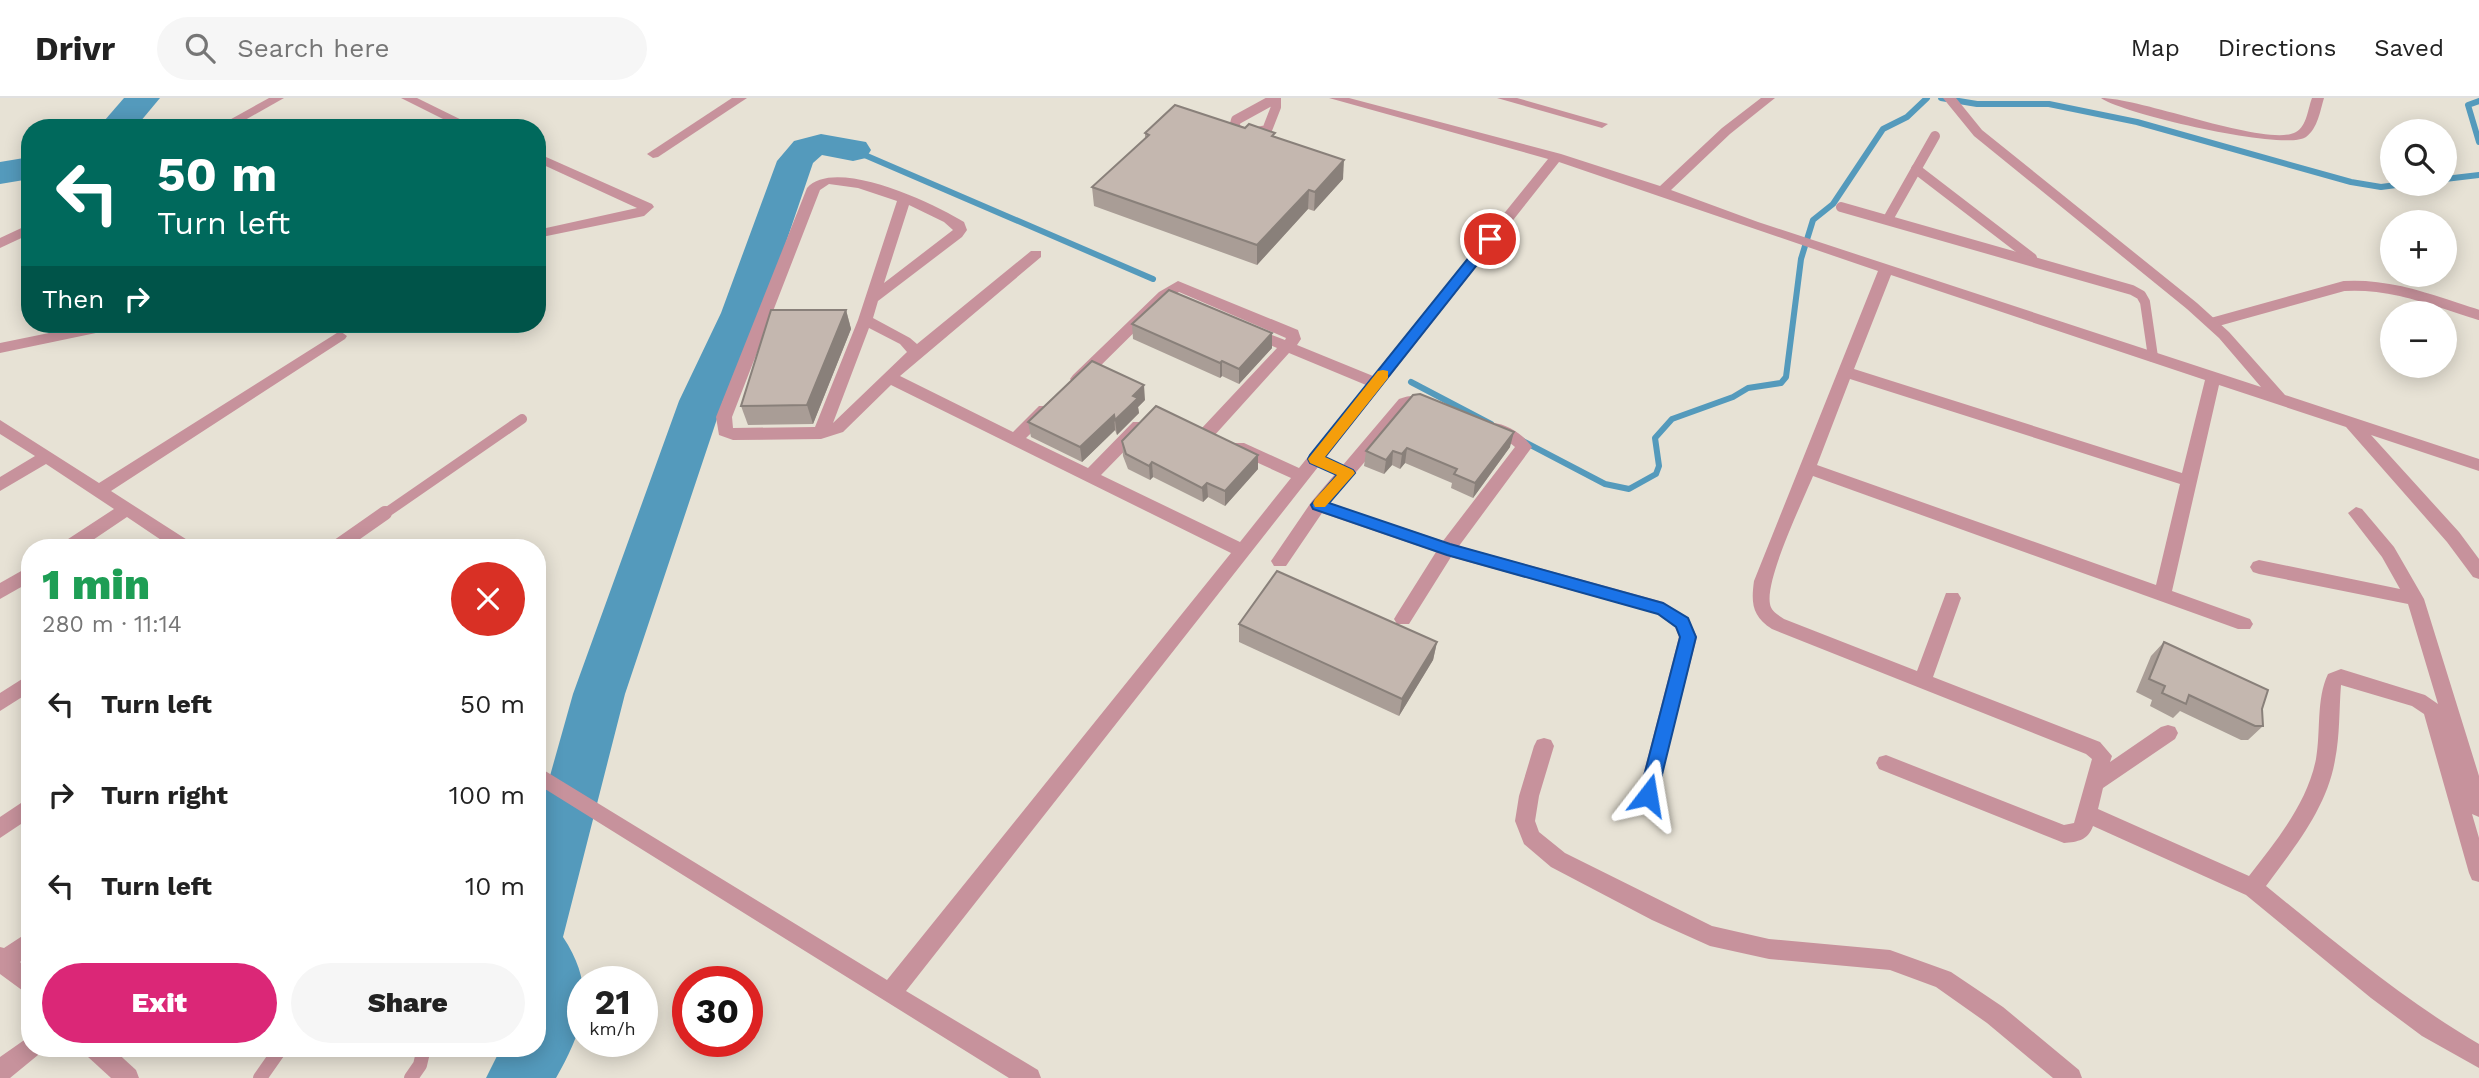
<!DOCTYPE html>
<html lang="en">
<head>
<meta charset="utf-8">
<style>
  body { margin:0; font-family:"Work Sans",sans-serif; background:#f6f6f6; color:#222; height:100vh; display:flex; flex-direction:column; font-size:26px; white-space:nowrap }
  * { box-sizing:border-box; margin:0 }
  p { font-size:23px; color:#767676 }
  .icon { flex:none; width:38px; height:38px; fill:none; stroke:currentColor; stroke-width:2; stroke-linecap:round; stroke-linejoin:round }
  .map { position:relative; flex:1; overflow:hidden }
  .sheet { position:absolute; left:21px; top:441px; width:525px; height:518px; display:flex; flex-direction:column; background:#fff; border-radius:28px; box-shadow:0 4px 18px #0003 }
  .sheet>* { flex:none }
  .guide { position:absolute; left:21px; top:21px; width:525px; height:214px; border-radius:28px; box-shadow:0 4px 18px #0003; background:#00695c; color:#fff; overflow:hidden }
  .buttons { position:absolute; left:2380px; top:21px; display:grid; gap:14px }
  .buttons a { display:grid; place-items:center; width:77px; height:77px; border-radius:50%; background:#fff; box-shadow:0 4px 18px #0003; font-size:35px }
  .speed { position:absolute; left:567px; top:868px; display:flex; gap:14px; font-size:35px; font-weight:700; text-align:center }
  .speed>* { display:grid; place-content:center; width:91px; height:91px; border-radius:50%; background:#fff; box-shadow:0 4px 18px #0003; line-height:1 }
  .speed small { font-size:18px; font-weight:400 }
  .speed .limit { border:10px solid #d22; background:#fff; color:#111 }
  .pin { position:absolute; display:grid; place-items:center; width:60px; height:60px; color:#fff; margin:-30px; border:4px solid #fff; border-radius:50%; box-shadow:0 2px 7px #0007 }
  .me { position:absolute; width:77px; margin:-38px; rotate:14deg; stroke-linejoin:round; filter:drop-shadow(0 0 5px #0008) }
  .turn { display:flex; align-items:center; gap:24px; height:147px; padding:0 21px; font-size:32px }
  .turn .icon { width:91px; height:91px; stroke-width:2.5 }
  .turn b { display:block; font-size:49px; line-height:60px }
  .then { display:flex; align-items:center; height:66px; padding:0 21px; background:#0003; gap:14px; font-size:26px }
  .round { display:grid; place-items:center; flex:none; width:74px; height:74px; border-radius:37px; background:#f6f6f6 }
  .summary { display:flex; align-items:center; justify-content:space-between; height:119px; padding:0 21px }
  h1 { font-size:42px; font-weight:800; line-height:52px; color:#1e9e55 }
  .primary-button { display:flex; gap:14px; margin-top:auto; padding:14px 21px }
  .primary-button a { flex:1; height:80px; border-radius:42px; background:#db2777; color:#fff; font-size:28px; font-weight:800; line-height:80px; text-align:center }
  .primary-button a+a { background:#f6f6f6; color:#222 }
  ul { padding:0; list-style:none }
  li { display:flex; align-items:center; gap:21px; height:91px; padding:0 21px }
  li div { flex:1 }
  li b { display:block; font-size:26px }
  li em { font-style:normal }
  header { display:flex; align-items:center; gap:42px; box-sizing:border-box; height:98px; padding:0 35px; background:#fff; border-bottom:2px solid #e0e0e0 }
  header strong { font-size:33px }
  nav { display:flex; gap:38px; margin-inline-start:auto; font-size:24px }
  .search { width:490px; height:63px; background:#f6f6f6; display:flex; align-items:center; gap:18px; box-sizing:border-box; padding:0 24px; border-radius:38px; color:#767676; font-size:26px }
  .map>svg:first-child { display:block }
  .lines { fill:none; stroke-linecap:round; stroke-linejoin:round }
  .stream { stroke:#549abc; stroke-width:6 }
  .river { fill:#549abc; fill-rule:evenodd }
  .service-far1 { stroke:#c7929c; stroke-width:10 }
  .service { stroke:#c7929c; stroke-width:14 }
  .minor { fill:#c7929c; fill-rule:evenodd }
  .wall { fill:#a99d96 }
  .shaded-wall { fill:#89807a }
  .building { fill:#c4b7af; stroke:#89807a; stroke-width:2 }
  .route { fill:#1a73e8; stroke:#114b97; stroke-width:2 }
  .slow { fill:#f59e0b }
</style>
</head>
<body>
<header>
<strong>Drivr</strong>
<div class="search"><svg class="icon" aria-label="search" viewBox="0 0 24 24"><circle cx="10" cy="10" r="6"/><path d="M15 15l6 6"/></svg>Search here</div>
<nav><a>Map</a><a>Directions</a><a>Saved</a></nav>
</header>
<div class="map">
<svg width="2479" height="980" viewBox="0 0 2479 980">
  <rect width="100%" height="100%" fill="#e7e2d5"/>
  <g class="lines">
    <g class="stream">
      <polyline points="1941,0 1977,6 2049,6 2137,24 2351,84 2381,89 2404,86"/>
      <polyline points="2479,3 2468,7 2479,44"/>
      <polyline points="853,52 1153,181"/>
      <polyline points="2445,81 2479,77"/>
      <polyline points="1411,284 1491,326"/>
      <polyline points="1521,342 1605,386 1629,391 1656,376 1659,368 1655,340 1672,321 1733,299 1748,290 1781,285 1786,279 1801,161 1813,122 1833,106 1883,31 1907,19 1927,0"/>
    </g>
    <g class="river">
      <polygon points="124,0 160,0 135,30 98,30"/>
      <path d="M821,36l45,8 5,8 -5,8 -13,3 -31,-6 -9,8 -51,150 -39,88 -98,293 -62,243c34,51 22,90 -7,141h-70l15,-30h36v-226l36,-128 106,-293 42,-88 56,-152 17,-20z"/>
      <polygon points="30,59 30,81 0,86 0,64"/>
    </g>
    <g class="service-far1">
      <polygon points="1276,0 1276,9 1267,32 1248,36 1234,30 1236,22"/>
      <polyline points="1916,71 2032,160"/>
      <polyline points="1841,109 2132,192 2141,197 2145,204 2153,259"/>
      <polyline points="1888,121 1935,38"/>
      <path d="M2211,225l133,-37c48,-3 90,15 135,29"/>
      <polyline points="383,417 522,321"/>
    </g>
    <g class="service">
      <polyline points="335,450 385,415"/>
      <polyline points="260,980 281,950"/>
      <polyline points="411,980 420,967 424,950"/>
    </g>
    <g class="minor">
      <polygon points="269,0 284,0 231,30 215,30"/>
      <polygon points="401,0 417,0 478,30 461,30"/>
      <polygon points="732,0 747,0 658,59 653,60 647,56"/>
      <path d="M1329,0h20l212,56 99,32 62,-58 39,-30h14l-45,36 -59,56 87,32 503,165 -42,-49 -32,-29 -213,-173 -31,-38h13l26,32 215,173 32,29 56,63 194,64v12l-108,-36 88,97 20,27v20l-6,-2 -26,-35 -101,-115 -127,-42 -47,206 78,28 3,5 -3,5h-12l-425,-153c-11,27 -48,103 -43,128 1,7 8,11 14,15l133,52 29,-78h12l3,5 -28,79 167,65 12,14 -2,6 51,-35 7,-2 7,2 3,6 -3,6 -72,49 -5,21 151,67c27,-35 58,-72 67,-117 5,-28 0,-60 12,-85l13,-5 84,26 13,9 -30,-100 -149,-30 -6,-2 -3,-5 3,-5 6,-2 141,29 -18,-32 -34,-44 8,-6 6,2 32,38 30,52 55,177v41l-7,-3 7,24v44l-7,-2 -3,-7 -45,-159 -12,-8 -71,-21c-2,25 -1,50 -6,75 -8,48 -41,88 -69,126 69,56 136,113 213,158v24l-57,-32 -51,-38 -125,-103 -153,-69c-5,14 -15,16 -29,17l-185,-74 -3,-6 3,-6 7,-2 178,70 10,-2 18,-64 -6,-5 -314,-125c-20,-13 -21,-26 -18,-48l124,-310 -319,-109 -233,295 17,8 56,-66c12,-5 30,-5 39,5l-2,4 -25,-1 -81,96 113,38 72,-94c-9,-9 -24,-9 -31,-19l2,-4c17,-4 37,10 46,23l-73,99 204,56 25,16 9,19 -42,164 -7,3 -7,-3 -3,-6 41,-158 -4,-10 -18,-13 -206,-57 -42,67h-12l-3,-5 3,-5 39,-62 -114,-39 -36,53h-12l-3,-5 41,-60 23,-27 -17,-7 -412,524 132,79 3,8h-32l-472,-294v-18l350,214 344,-427 -340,-168 -48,47 -22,7 -88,1 -14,-5 -3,-18 91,-229c28,-32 128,16 157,34l3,8 -5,7 -84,64 -5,17 37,20 7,6 114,-93h10v6l-141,119 113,56 26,-26h12l2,4 -2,4 -25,24 62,30 45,-46h12l2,4 -2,4 -44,45 139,67 51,-64 -59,-27 -2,-4 2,-4h12l55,25 67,-83 -77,-32 -76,84h-12l-2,-4 2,-4 76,-81 -31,-13 -2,-3 2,-3 5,-2 34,13 1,-2 -107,-46 -10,6 -86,85h-10l-3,-4 3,-4 86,-83 19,-11 120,49 3,9 -4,6 76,31 175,-217zM829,86l29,4 39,13 -39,119 -43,107 -82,1 -1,-11 88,-227zM909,107l35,17 9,8 -69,53zM1891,177l314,105 -23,93 -328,-104zM869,230l31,16 7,8 -74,71zM1850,281l330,105 -24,101 -339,-120z"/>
      <polygon points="1497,0 1517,0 1608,26 1602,30"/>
      <path d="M2101,0c41,0 167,50 195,34 11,-6 12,-24 16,-34h12c-4,13 -6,30 -18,39 -21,15 -186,-24 -205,-39z"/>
      <polygon points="537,55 652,106 654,109 644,118 537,140 537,132 637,110 537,64"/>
      <polygon points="30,126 30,136 0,150 0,140"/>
      <polygon points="93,226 122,226 115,231 0,255 0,245"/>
      <polygon points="340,233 347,238 345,241 111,393 192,445 194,450 173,450 127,419 81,450 60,450 62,445 114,411 46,366 0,393 0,379 35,358 0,336 0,322 99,385"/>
      <polygon points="30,468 30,484 0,501 0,485"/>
      <polygon points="30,576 30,594 0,613 0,595"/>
      <polygon points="1544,640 1551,642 1554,648 1539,698 1535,723 1539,734 1565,755 1712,828 1769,841 1890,852 1951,874 2003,909 2079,972 2082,980 2053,980 1987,925 1936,889 1890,872 1769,861 1710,848 1652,822 1551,769 1524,746 1515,723 1519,698 1534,648 1537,642"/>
      <polygon points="30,699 30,720 0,740 0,719"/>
      <polygon points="30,833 30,856 20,864 30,873 30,898 0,876 0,849 4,850"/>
      <polygon points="30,938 30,950 41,950 38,957 10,980 0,980 0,959"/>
      <polygon points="84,950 112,950 136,972 139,980 111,980 87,958"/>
    </g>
  </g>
  <g class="wall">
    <polygon points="1145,35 1275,39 1343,81 1314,113 1308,111 1257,167 1094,108 1092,89 1145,40"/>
    <polygon points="846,212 851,231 813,326 748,327 741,308"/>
    <polygon points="1132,226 1272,250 1239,286 1222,278 1220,280 1133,241"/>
    <polygon points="1413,297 1510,349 1473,400 1451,390 1452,385 1405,365 1400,371 1392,367 1384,376 1364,368 1366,353"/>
    <polygon points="1145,302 1138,309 1139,315 1117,337 1115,332 1082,364 1031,339 1028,324"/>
    <polygon points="1122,343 1258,357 1258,371 1225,408 1208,399 1203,404 1153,379 1150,382 1128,371 1123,358"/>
    <polygon points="1239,526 1437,544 1433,562 1399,618 1239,544"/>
    <polygon points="2164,544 2262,611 2263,628 2248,642 2241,642 2180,613 2173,620 2150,608 2152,602 2136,594 2151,558"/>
  </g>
  <g class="shaded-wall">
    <polygon points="1344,62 1343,81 1314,113 1315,94"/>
    <polygon points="1309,92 1308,111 1257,167 1257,147"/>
    <polygon points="846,212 851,231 813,326 807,307"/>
    <polygon points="1272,235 1272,250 1239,286 1239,271"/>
    <polygon points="1222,263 1222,278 1220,280 1220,265"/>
    <polygon points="1144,287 1145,302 1138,309 1139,315 1117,337 1115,322 1133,298"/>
    <polygon points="1114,317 1115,332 1082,364 1080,349"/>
    <polygon points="1514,334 1510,349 1473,400 1475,385"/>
    <polygon points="1407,350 1405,365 1400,371 1402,356"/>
    <polygon points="1393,353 1392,367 1384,376 1386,362"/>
    <polygon points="1258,357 1258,371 1225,408 1225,393"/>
    <polygon points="1152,364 1153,379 1150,382 1149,368"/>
    <polygon points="1207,385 1208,399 1203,404 1202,390"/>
    <polygon points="1437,544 1433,562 1399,618 1402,601"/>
  </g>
  <g class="building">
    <polygon points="1175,7 1245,30 1249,26 1275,35 1272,38 1344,62 1315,94 1309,92 1257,147 1092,89 1149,37 1145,35"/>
    <polygon points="1169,192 1272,235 1239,271 1222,263 1220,265 1132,226"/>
    <polygon points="771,212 846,212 807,307 741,308"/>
    <polygon points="1092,263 1144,287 1133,298 1138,300 1115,322 1114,317 1080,349 1028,324"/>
    <polygon points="1420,296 1514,334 1475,385 1454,376 1457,371 1407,350 1402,356 1393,353 1386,362 1366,353 1413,297"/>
    <polygon points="1156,308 1258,357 1225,393 1207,385 1202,390 1152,364 1149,368 1126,356 1122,343"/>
    <polygon points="1277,473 1437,544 1402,601 1239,526"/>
    <polygon points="2164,544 2268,592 2262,611 2263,628 2255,628 2189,597 2186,606 2162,595 2165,588 2149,581"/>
  </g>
  <polygon class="route" points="1490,137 1497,141 1495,144 1325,359 1353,372 1355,375 1329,405 1450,446 1663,505 1688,520 1696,539 1657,697 1654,703 1648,705 1642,703 1639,697 1680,539 1676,529 1658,516 1447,457 1313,411 1311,407 1337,377 1310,365 1308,361 1310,357 1486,138"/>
  <polygon class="slow" points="1383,272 1388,273 1388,280 1325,359 1353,372 1355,375 1325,409 1315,409 1313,405 1315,401 1337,377 1310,365 1308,361 1378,273"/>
</svg>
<div class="buttons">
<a><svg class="icon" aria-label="search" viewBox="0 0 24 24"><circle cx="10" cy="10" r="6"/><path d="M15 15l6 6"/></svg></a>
<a>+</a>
<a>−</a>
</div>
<div class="speed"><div>21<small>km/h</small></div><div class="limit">30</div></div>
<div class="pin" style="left:1490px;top:141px;background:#d93025"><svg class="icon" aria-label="arrive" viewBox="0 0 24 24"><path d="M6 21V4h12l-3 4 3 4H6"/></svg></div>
<svg class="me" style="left:1648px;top:697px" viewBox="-20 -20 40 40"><path d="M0-17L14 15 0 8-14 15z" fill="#1a73e8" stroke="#fff" stroke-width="4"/></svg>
<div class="guide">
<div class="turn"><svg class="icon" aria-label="left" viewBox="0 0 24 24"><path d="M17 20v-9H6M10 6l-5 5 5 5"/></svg><div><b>50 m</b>Turn left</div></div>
<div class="then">Then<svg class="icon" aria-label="right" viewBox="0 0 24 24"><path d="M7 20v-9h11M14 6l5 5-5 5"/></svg></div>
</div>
<section class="sheet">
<div class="summary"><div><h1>1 min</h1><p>280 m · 11:14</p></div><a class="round" style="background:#d93025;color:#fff"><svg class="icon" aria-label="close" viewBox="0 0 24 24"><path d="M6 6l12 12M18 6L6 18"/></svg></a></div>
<ul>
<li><svg class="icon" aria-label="left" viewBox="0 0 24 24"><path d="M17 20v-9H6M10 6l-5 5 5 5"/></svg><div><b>Turn left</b></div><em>50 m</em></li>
<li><svg class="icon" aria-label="right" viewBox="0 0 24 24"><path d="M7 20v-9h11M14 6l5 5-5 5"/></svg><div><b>Turn right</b></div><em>100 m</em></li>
<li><svg class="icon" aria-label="left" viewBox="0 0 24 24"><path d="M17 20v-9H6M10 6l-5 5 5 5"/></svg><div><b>Turn left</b></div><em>10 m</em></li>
</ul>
<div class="primary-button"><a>Exit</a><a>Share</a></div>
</section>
</div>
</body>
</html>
